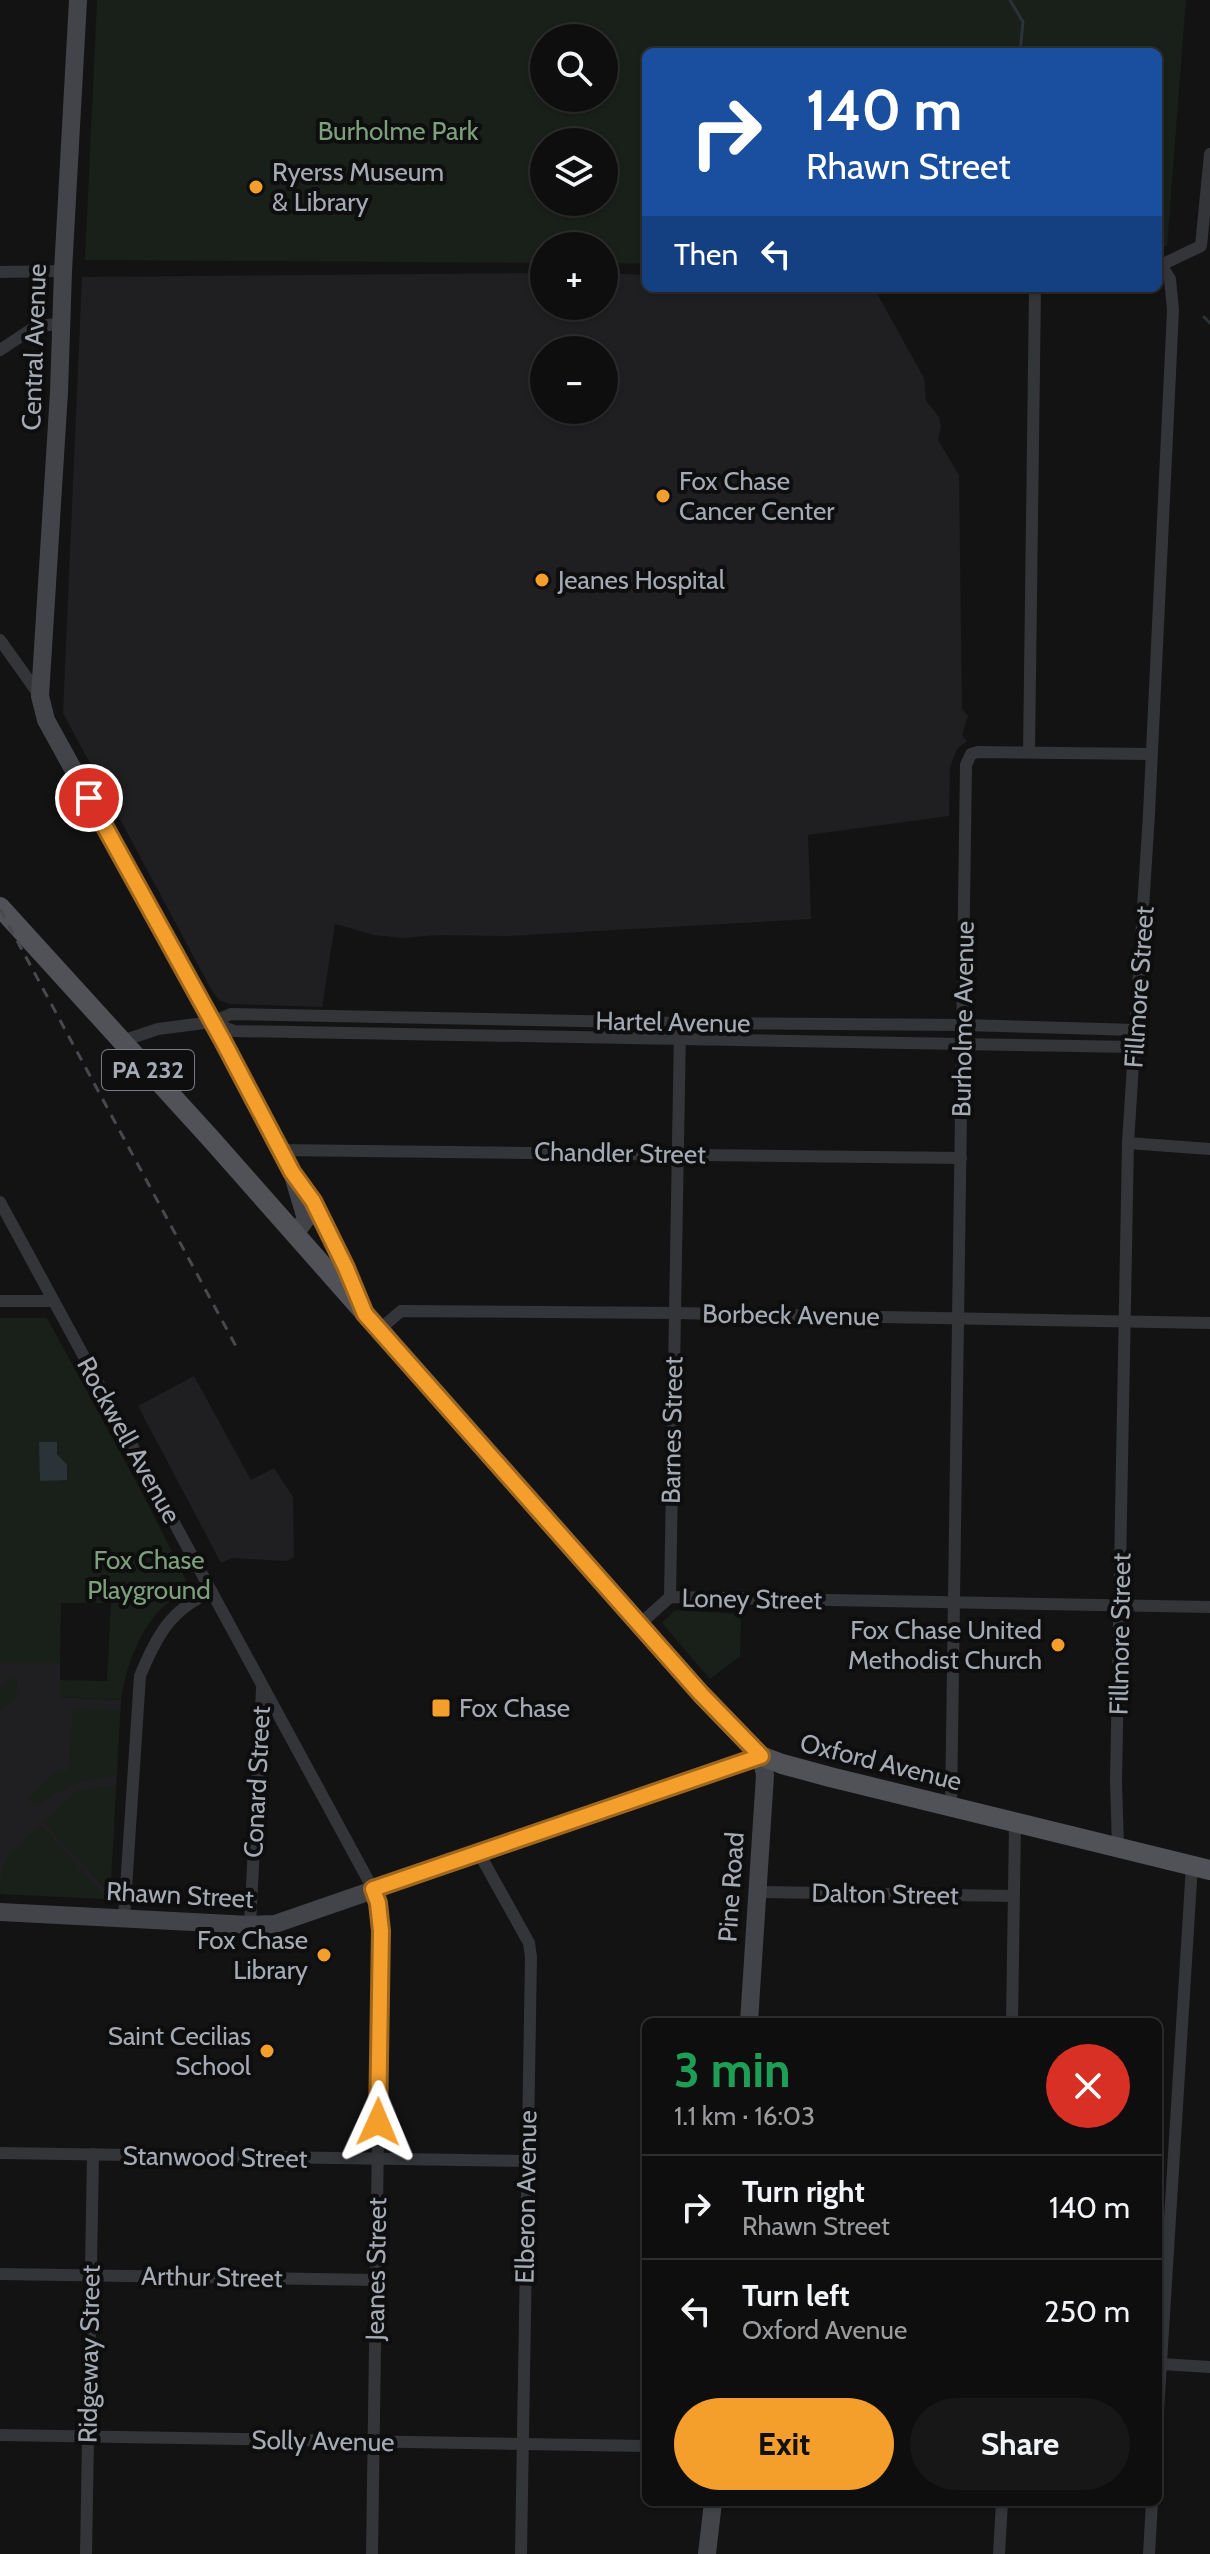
<!DOCTYPE html>
<html lang="en">
<head>
<meta charset="utf-8">
<style>
  body { margin:0; font-family:Cabin,sans-serif; background:#171718; color:#f1f3f6; height:100vh; display:flex; flex-direction:column; font-size:30px; white-space:nowrap }
  * { box-sizing:border-box; margin:0 }
  p { font-size:26px; color:#9b9c9e }
  .icon { flex:none; width:44px; height:44px; fill:none; stroke:currentColor; stroke-width:2; stroke-linecap:round; stroke-linejoin:round }
  .map { position:relative; flex:1; overflow:hidden }
  .details { position:absolute; left:642px; top:2018px; width:520px; height:488px; display:flex; flex-direction:column; background:#0e0e0f; border-radius:12px; box-shadow:0 2px 6px #0004,0 0 0 2px #2e2e2f }
  .details>* { flex:none }
  .top-card { position:absolute; left:642px; top:48px; width:520px; height:244px; border-radius:12px; box-shadow:0 2px 6px #0004,0 0 0 2px #2e2e2f; background:#1a4fa0; color:#fff; overflow:hidden }
  .controls { position:absolute; left:530px; top:24px; display:grid; gap:16px }
  .controls a { display:grid; place-items:center; width:88px; height:88px; border-radius:50%; background:#0e0e0f; box-shadow:0 2px 6px #0004,0 0 0 2px #2e2e2f; font-size:40px }
  .pin { position:absolute; display:grid; place-items:center; width:68px; height:68px; color:#fff; margin:-34px; border:4px solid #fff; border-radius:50%; box-shadow:0 2px 8px #0007 }
  .me { position:absolute; width:88px; margin:-44px; rotate:1deg; stroke-linejoin:round; filter:drop-shadow(0 0 6px #0008) }
  .turn { display:flex; align-items:center; gap:28px; height:168px; padding:0 32px; font-size:36px }
  .turn .icon { width:104px; height:104px; stroke-width:2.5 }
  .turn b { display:block; font-size:56px; line-height:68px }
  .then { display:flex; align-items:center; height:76px; padding:0 32px; background:#0003; gap:16px; font-size:30px }
  .round { display:grid; place-items:center; flex:none; width:84px; height:84px; border-radius:42px; background:#171718 }
  .overview { display:flex; align-items:center; justify-content:space-between; height:136px; padding:0 32px }
  h1 { font-size:48px; font-weight:800; line-height:60px; color:#1e9e55 }
  .action { display:flex; gap:16px; margin-top:auto; padding:16px 32px }
  .action a { flex:1; height:92px; border-radius:48px; background:#f49e2c; color:#111; font-size:32px; font-weight:800; line-height:92px; text-align:center }
  .action a+a { background:#171718; color:#f1f3f6 }
  ul { padding:0; list-style:none }
  li { display:flex; align-items:center; gap:24px; height:104px; padding:0 32px; border-top:2px solid #2e2e2f }
  li div { flex:1 }
  li b { display:block; font-size:30px }
  li em { font-style:normal }
  .map>svg:first-child { display:block }
  .built { fill:#1f1f21; fill-rule:evenodd }
  .green { fill:#191f19; fill-rule:evenodd }
  .water { fill:#293338 }
  .lines { fill:none; stroke-linecap:round; stroke-linejoin:round }
  .stream { stroke:#293338; stroke-width:3 }
  .street { stroke:#343539; stroke-width:12 }
  .secondary { stroke:#424449; stroke-width:18 }
  .primary { stroke:#505258; stroke-width:20 }
  .rail { stroke:#47494e; stroke-width:3; stroke-dasharray:10 8; stroke-linecap:butt }
  .route-casing { stroke:#9f671d; stroke-width:20 }
  .route { stroke:#f49e2c; stroke-width:14 }
  .poi-dot { fill:#f49e2c; stroke:#0e0e0f; stroke-width:3 }
  .labels { text-anchor:middle; stroke-width:8; stroke-linejoin:round; paint-order:stroke }
  .shield { fill:#0e0e0f; stroke:#777c83; stroke-width:2 }
  .shield-label { font-size:24px; font-weight:bold; fill:#a4abb5 }
  .park-label { font-size:26px; fill:#7ca07b; stroke:#0e0e0f }
  .poi-label { font-size:26px; fill:#a4abb5; stroke:#0e0e0f; text-anchor:start }
  .street-label { font-size:26px; fill:#a4abb5; stroke:#0e0e0f }
</style>
</head>
<body>
<div class="map">
<svg width="1210" height="2554" viewBox="0 0 1210 2554">
  <rect width="100%" height="100%" fill="#131314"/>
  <g class="built">
    <path d="M544,273v33h60v-33l42,2v13h228l50,90 2,23 13,16 2,9 -3,14 21,35 3,234 6,7 -6,19 5,6 -10,8 -7,18 -1,49 -141,19 3,84 -304,17 -69,-1 -36,3 -28,-3 -39,-11 -13,83 -93,-3 -10,-4 -8,-11 -148,-276 19,-436zM544,350h60v60h-60z"/>
    <polygon points="194,1376 251,1480 274,1468 293,1497 294,1557 287,1561 231,1558 221,1563 138,1406"/>
    <polygon points="0,1663 60,1663 60,1697 121,1700 110,1898 0,1894"/>
  </g>
  <g class="green">
    <path d="M97,0h1089l-19,246h-9v-194h-512v212l-42,-1v-17h-60v17l-459,-3zM604,38v60h-60v-60zM604,142v60h-60v-60z"/>
    <path d="M0,1318h47l100,184 39,78c-4,14 -20,23 -29,33 -21,25 -31,56 -36,87l-61,-3v-17l47,1 4,-78h-50l-1,60h-60z"/>
    <polygon points="675,1610 741,1614 740,1656 710,1679 662,1623"/>
    <polygon points="10,1677 17,1678 16,1698 0,1710 0,1686"/>
    <path d="M73,1709l47,2 -4,65c-32,1 -54,12 -81,30l-7,-8 29,-27h11z"/>
    <polygon points="105,1786 116,1786 109,1893 43,1822 76,1792"/>
    <path d="M41,1825l64,71 -1,3 -104,-5c0,-38 14,-45 41,-69z"/>
  </g>
  <polygon class="water" points="39,1442 57,1442 57,1454 67,1465 67,1480 40,1481"/>
  <g class="lines">
    <g class="stream">
      <polyline points="1010,0 1023,22 1020,52"/>
      <polyline points="1204,317 1210,323"/>
    </g>
    <g class="street">
      <polyline points="0,272 63,271"/>
      <polyline points="0,350 35,327 62,323"/>
      <polyline points="0,640 40,696"/>
      <polyline points="1029,752 1035,288"/>
      <polyline points="212,1022 234,1031 1135,1047"/>
      <polyline points="122,1041 158,1029 212,1022 231,1014 681,1023 963,1025 1136,1030"/>
      <polyline points="1128,1143 1210,1149"/>
      <polyline points="279,1150 961,1158"/>
      <polyline points="0,1202 373,1889 378,1903 381,1931 372,2554"/>
      <polyline points="0,1301 53,1301"/>
      <polyline points="379,1330 401,1311 674,1313 1210,1323"/>
      <polyline points="670,1597 680,1030"/>
      <polyline points="640,1624 670,1597 1210,1607"/>
      <polyline points="951,1807 966,765 971,754 978,752 1151,754"/>
      <polyline points="1118,1847 1116,1781 1128,1143 1149,814 1173,310 1170,279 1161,265 1201,246 1210,154"/>
      <polyline points="479,1853 529,1943 531,1957 521,2554"/>
      <polyline points="757,1892 1013,1896"/>
      <path d="M124,1918l16,-242c16,-39 31,-68 72,-84"/>
      <polyline points="250,1925 262,1689"/>
      <polyline points="1012,2022 1015,1823"/>
      <polyline points="0,2153 526,2161"/>
      <polyline points="0,2274 376,2280"/>
      <polyline points="1161,2364 1210,2367"/>
      <polyline points="1158,2411 1192,1865"/>
      <polyline points="0,2435 646,2446"/>
      <polyline points="86,2554 93,2154"/>
      <polyline points="999,2554 1002,2502"/>
      <polyline points="1149,2554 1152,2502"/>
    </g>
    <g class="secondary">
      <polyline points="78,0 63,271 59,392 40,696 46,720 223,1041 292,1172 306,1219 295,1234"/>
      <polyline points="306,1191 341,1257 363,1308"/>
      <polyline points="0,1912 250,1925 275,1924 761,1756 765,1775 749,2022"/>
      <polyline points="707,2554 713,2502"/>
    </g>
    <polyline class="primary" points="0,907 212,1140 701,1694 761,1756 782,1764 830,1777 1210,1870"/>
    <polyline class="rail" points="0,909 238,1350"/>
  </g>
  <g class="lines">
    <defs>
      <polyline id="route" points="89,798 223,1041 292,1172 313,1201 346,1268 365,1314 701,1694 761,1756 373,1889 378,1903 381,1931 378,2122"/>
    </defs>
    <use href="#route" class="route-casing"/>
    <use href="#route" class="route"/>
  </g>
  <g class="poi-dot">
    <circle cx="256" cy="187" r="8"/>
    <circle cx="663" cy="496" r="8"/>
    <circle cx="542" cy="580" r="8"/>
    <circle cx="1058" cy="1645" r="8"/>
    <rect x="431" y="1698" width="20" height="20" rx="4"/>
    <circle cx="324" cy="1955" r="8"/>
    <circle cx="267" cy="2051" r="8"/>
  </g>
  <g class="labels">
    <rect class="shield" x="102" y="1050" width="92" height="40" rx="6"/>
    <g class="shield-label">
      <text x="148" y="1078">PA 232</text>
    </g>
    <g class="park-label">
      <text x="398" y="140">Burholme Park</text>
      <text x="149" y="1569">Fox Chase<tspan x="149" dy="30">Playground</tspan></text>
    </g>
    <g class="poi-label">
      <text x="272" y="181">Ryerss Museum<tspan x="272" dy="30">&amp; Library</tspan></text>
      <text x="679" y="490">Fox Chase<tspan x="679" dy="30">Cancer Center</tspan></text>
      <text x="558" y="589">Jeanes Hospital</text>
      <text x="1042" y="1639" text-anchor="end">Fox Chase United<tspan x="1042" dy="30">Methodist Church</tspan></text>
      <text x="459" y="1717">Fox Chase</text>
      <text x="308" y="1949" text-anchor="end">Fox Chase<tspan x="308" dy="30">Library</tspan></text>
      <text x="251" y="2045" text-anchor="end">Saint Cecilias<tspan x="251" dy="30">School</tspan></text>
    </g>
    <g class="street-label">
      <text transform="translate(34 347) rotate(-88)" y="9">Central Avenue</text>
      <text transform="translate(1139 987) rotate(-86)" y="9">Fillmore Street</text>
      <text transform="translate(963 1019) rotate(-89)" y="9">Burholme Avenue</text>
      <text transform="translate(673 1022) rotate(1)" y="9">Hartel Avenue</text>
      <text transform="translate(620 1153) rotate(1)" y="9">Chandler Street</text>
      <text transform="translate(791 1315) rotate(1)" y="9">Borbeck Avenue</text>
      <text transform="translate(672 1430) rotate(-89)" y="9">Barnes Street</text>
      <text transform="translate(129 1440) rotate(61)" y="9">Rockwell Avenue</text>
      <text transform="translate(752 1599) rotate(1)" y="9">Loney Street</text>
      <text transform="translate(1120 1634) rotate(-89)" y="9">Fillmore Street</text>
      <text transform="translate(881 1762) rotate(14)" y="9">Oxford Avenue</text>
      <text transform="translate(257 1782) rotate(-87)" y="9">Conard Street</text>
      <text transform="translate(731 1887) rotate(-86)" y="9">Pine Road</text>
      <text transform="translate(885 1894) rotate(1)" y="9">Dalton Street</text>
      <text transform="translate(180 1895) rotate(3)" y="9">Rhawn Street</text>
      <text transform="translate(215 2157) rotate(1)" y="9">Stanwood Street</text>
      <text transform="translate(526 2197) rotate(-89)" y="9">Elberon Avenue</text>
      <text transform="translate(376 2269) rotate(-89)" y="9">Jeanes Street</text>
      <text transform="translate(212 2277) rotate(1)" y="9">Arthur Street</text>
      <text transform="translate(89 2354) rotate(-89)" y="9">Ridgeway Street</text>
      <text transform="translate(323 2441) rotate(1)" y="9">Solly Avenue</text>
    </g>
  </g>
</svg>
<div class="controls">
<a><svg class="icon" aria-label="search" viewBox="0 0 24 24"><circle cx="10" cy="10" r="6"/><path d="M15 15l6 6"/></svg></a>
<a><svg class="icon" aria-label="layers" viewBox="0 0 24 24"><path d="M12 4l9 5-9 5-9-5zM3 14l9 5 9-5"/></svg></a>
<a>+</a>
<a>−</a>
</div>
<div class="pin" style="left:89px;top:798px;background:#d93025"><svg class="icon" aria-label="arrive" viewBox="0 0 24 24"><path d="M6 21V4h12l-3 4 3 4H6"/></svg></div>
<svg class="me" style="left:378px;top:2122px" viewBox="-20 -20 40 40"><path d="M0-17L14 15 0 8-14 15z" fill="#f49e2c" stroke="#fff" stroke-width="4"/></svg>
<div class="top-card">
<div class="turn"><svg class="icon" aria-label="right" viewBox="0 0 24 24"><path d="M7 20v-9h11M14 6l5 5-5 5"/></svg><div><b>140 m</b>Rhawn Street</div></div>
<div class="then">Then<svg class="icon" aria-label="left" viewBox="0 0 24 24"><path d="M17 20v-9H6M10 6l-5 5 5 5"/></svg></div>
</div>
<section class="details">
<div class="overview"><div><h1>3 min</h1><p>1.1 km · 16:03</p></div><a class="round" style="background:#d93025;color:#fff"><svg class="icon" aria-label="close" viewBox="0 0 24 24"><path d="M6 6l12 12M18 6L6 18"/></svg></a></div>
<ul>
<li><svg class="icon" aria-label="right" viewBox="0 0 24 24"><path d="M7 20v-9h11M14 6l5 5-5 5"/></svg><div><b>Turn right</b><p>Rhawn Street</p></div><em>140 m</em></li>
<li><svg class="icon" aria-label="left" viewBox="0 0 24 24"><path d="M17 20v-9H6M10 6l-5 5 5 5"/></svg><div><b>Turn left</b><p>Oxford Avenue</p></div><em>250 m</em></li>
</ul>
<div class="action"><a>Exit</a><a>Share</a></div>
</section>
</div>
</body>
</html>
